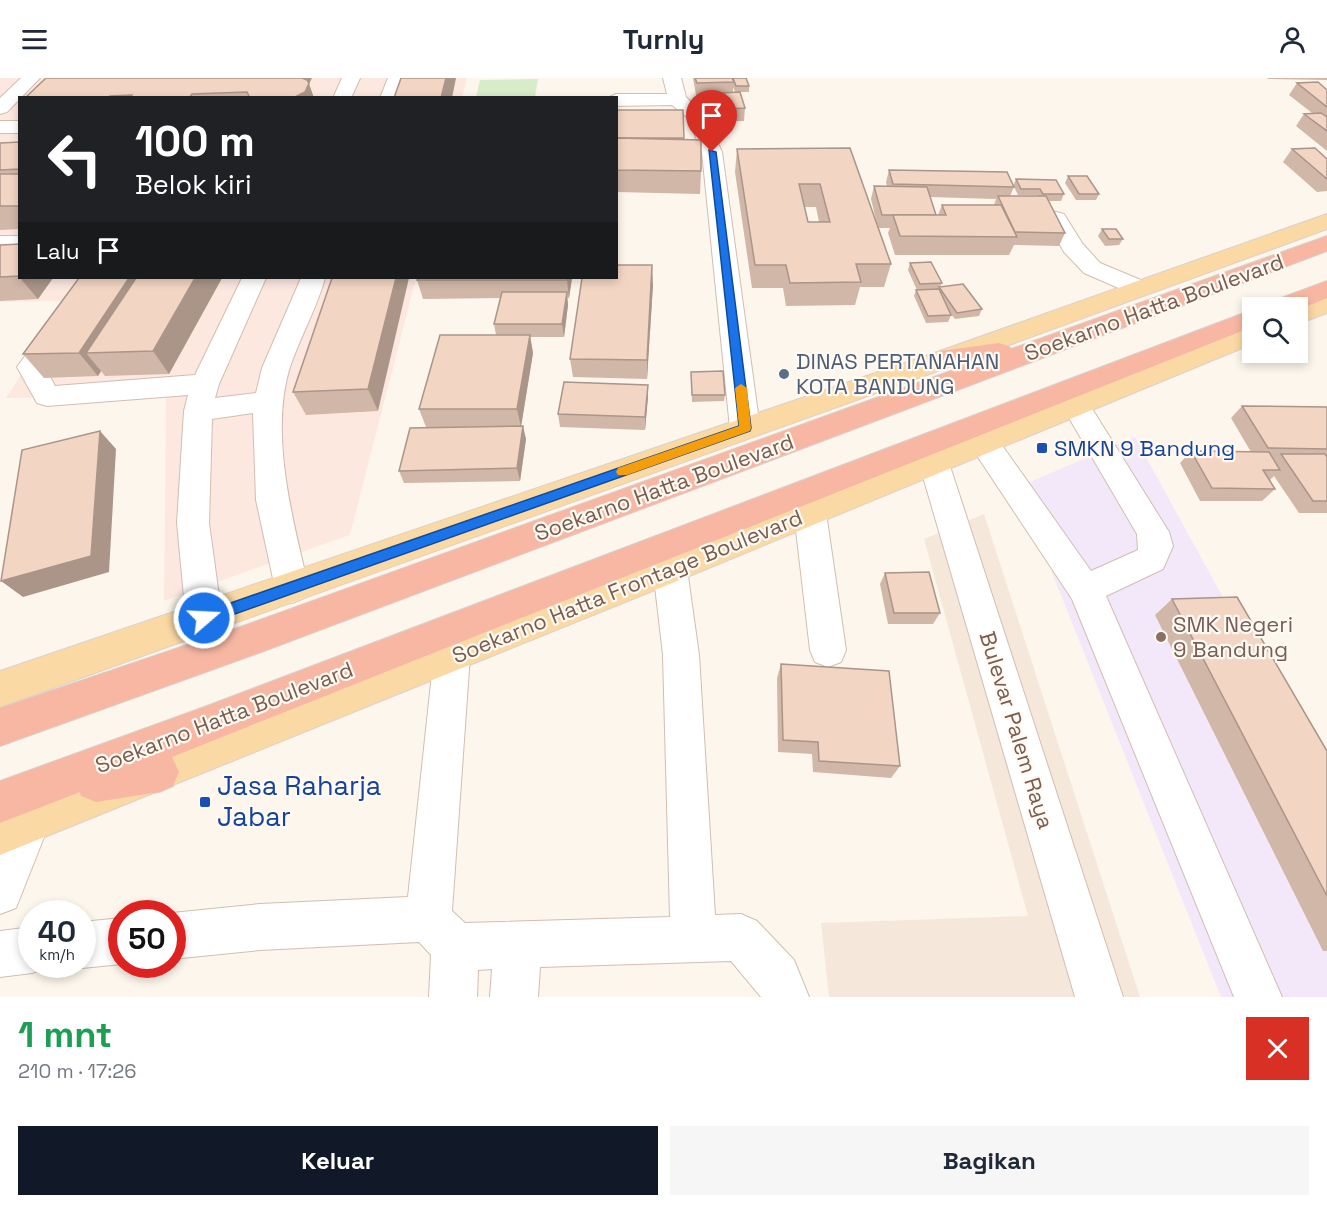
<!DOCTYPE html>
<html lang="id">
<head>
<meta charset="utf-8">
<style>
  body { margin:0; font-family:"Space Grotesk",sans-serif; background:#f6f6f7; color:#1f2937; height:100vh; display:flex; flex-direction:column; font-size:22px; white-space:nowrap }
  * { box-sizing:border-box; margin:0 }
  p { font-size:20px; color:#747a83 }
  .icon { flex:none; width:33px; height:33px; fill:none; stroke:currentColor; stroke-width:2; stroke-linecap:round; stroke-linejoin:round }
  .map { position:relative; height:919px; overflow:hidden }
  .drawer { display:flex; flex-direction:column; background:#fff; flex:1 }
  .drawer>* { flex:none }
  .guide { position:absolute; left:18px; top:18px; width:600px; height:183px; border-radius:0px; box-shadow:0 3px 9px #0003; background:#202124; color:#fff; overflow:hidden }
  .tools { position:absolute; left:1242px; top:219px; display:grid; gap:12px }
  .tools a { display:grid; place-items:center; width:66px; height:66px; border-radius:0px; background:#fff; box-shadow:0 3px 9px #0003; font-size:30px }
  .speed { position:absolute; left:18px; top:822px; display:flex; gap:12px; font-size:30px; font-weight:700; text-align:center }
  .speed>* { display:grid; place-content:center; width:78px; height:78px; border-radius:50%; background:#fff; box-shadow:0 3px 9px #0003; line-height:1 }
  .speed small { font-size:15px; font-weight:400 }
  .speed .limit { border:9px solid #d22; background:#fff; color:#111 }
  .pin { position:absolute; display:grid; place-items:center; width:51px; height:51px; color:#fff; margin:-62px -26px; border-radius:50% 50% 50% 0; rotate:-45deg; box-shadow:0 0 6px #0007 }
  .pin .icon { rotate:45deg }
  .me { position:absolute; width:66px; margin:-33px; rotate:71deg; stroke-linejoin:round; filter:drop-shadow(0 0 4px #0008) }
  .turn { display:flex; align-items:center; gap:21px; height:126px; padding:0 18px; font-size:27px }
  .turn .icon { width:78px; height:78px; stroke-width:2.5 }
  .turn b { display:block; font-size:42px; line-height:51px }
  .then { display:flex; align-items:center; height:57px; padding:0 18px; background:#0003; gap:12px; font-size:22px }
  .round { display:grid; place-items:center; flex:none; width:63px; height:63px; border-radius:0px; background:#f6f6f7 }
  .head { display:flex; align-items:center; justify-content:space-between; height:102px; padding:0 18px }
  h1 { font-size:36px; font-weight:600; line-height:45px; color:#1e9e55 }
  .action { display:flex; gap:12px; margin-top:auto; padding:12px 18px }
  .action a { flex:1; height:69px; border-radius:0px; background:#111827; color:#fff; font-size:24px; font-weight:600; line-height:69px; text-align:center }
  .action a+a { background:#f6f6f7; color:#1f2937 }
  header { display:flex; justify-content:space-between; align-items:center; height:78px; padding:0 18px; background:#fff; font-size:27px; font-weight:600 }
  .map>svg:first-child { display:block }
  .residential { fill:#f5e8da }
  .commercial { fill:#fde8e0 }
  .education { fill:#f3e8fa }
  .green { fill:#d8ecc9 }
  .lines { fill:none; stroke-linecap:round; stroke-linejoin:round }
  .minor-casing { stroke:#d1beb0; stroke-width:2 }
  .major-casing { stroke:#dad1cd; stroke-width:2 }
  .highway-casing { stroke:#dad1cd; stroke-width:2 }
  .minor { fill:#fff; fill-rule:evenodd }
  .major { fill:#fbd9a5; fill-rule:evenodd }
  .highway { fill:#f7b7a3; fill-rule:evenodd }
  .wall { fill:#d1b7a8; fill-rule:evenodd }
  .shaded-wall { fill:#aa9588 }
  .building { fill:#f3d5c3; stroke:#aa9588; stroke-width:1.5; fill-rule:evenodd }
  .route { fill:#1a73e8; stroke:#114b97; stroke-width:1.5 }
  .slow { fill:#f59e0b }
  .service-dot { fill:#5c6f8a; stroke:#fffaf3; stroke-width:2 }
  .transit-dot { fill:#1a4fb4; stroke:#fffaf3; stroke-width:2 }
  .education-dot { fill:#8d6e63; stroke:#fffaf3; stroke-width:2 }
  .labels { text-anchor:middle; stroke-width:4.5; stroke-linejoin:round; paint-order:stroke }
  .street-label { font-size:22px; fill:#7a5c4d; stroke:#fffaf3 }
  .service-label { font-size:22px; fill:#4e5e75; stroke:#fffaf3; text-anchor:start }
  .transit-label { font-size:22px; fill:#164399; stroke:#fffaf3; text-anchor:start }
  .education-label { font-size:22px; fill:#785e54; stroke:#fffaf3; text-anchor:start }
  .near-transit-label { font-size:27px; fill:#164399; stroke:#fffaf3; text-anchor:start }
</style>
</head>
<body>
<header><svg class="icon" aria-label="menu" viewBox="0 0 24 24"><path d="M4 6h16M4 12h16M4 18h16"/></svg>Turnly<svg class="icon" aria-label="person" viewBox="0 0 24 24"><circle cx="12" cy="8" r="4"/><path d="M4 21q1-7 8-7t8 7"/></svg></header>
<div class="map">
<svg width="1327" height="919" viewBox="0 0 1327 919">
  <rect width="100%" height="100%" fill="#fdf6ec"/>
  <polygon class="residential" points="984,436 1140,919 829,919 821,845 1028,838 924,461"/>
  <polygon class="commercial" points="0,0 467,0 462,20 20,20 20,200 416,200 350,457 164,523 166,319 6,320 69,223 0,224"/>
  <polygon class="education" points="1135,359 1327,709 1327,919 1221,919 1018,409"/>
  <polygon class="green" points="538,1 535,19 476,19 480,2"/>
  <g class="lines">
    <defs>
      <g id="minor">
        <polygon points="21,0 40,0 7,34 0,36 0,20"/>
        <polygon points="342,0 360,0 351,20 333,20"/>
        <polygon points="388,0 406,0 398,20 380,20"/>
        <polygon points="663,0 681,0 686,19 705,38 722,74 760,350 755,357 745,361 735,357 730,350 702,74 688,40 672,27 616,28 616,20 608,20 616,16 667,16"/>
        <rect x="0" y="43" width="20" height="12"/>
        <polygon points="1056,134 1064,136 1082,165 1100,185 1148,205 1151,210 1148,215 1139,217 1130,215 1084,195 1064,174 1045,141 1048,136"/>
        <rect x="0" y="158" width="20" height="14"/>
        <path d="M81,200h24l-60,89 10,19 140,-11 47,-97h24l-47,106 -4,14 41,-5 6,-25 39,-90h24c-8,30 -25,59 -35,89 -21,66 3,155 19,221l-5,10 -12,5 -12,-5 -5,-10 -19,-88 -3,-87 -41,6 -3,104 13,95 -5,11 -13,5 -13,-5 -5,-11 -9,-95 7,-112 4,-16 -141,11 -10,-3 -20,-36z"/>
        <polygon points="1076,318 1086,321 1169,454 1173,468 1163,491 1106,518 1282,919 1234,919 1072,521 968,364 972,356 983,353 994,356 1091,493 1138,472 1137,456 1062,328 1066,321"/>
        <polygon points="934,374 945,377 949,385 1123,919 1075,919 919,385 923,377"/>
        <polygon points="810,422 821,426 826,435 846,572 841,584 828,589 815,584 810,572 794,435 799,426"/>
        <polygon points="670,477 682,481 687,491 699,577 715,837 741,836 757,843 794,882 809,919 761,919 731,883 540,889 538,919 490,919 492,891 478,892 477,919 429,919 431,877 419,864 260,872 172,881 172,835 260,826 408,819 434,577 439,565 452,560 465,565 470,577 452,833 465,845 670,839 663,577 653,491 658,481"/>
        <polygon points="29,723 44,729 50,744 16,830 0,836 0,761 14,729"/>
        <polygon points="122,840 122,886 82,890 73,886 82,886 82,844"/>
        <polygon points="32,849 32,886 49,886 49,889 32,895 0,899 0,853"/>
      </g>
      <g id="major">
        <polygon points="1327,136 1327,151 960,285 0,629 0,593 940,273"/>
        <polygon points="1327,218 1327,235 1298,246 1296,230"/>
        <polygon points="1252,248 1252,266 682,501 0,777 0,735 658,481"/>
      </g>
      <g id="highway">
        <polygon points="1327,158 1327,173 256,576 0,668 0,630 243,548 970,286 950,288 940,285 937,279 940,273 999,265 1008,268 1011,271"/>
        <polygon points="1327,203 1327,220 1298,232 1298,230 1267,230 1270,224"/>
        <polygon points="1252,232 1252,249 172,679 179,694 173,708 159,714 96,724 81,718 80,714 0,745 0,703 207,628"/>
      </g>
    </defs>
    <use href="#minor" class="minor-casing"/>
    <use href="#major" class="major-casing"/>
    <use href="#highway" class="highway-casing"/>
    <use href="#minor" class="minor"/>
    <use href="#major" class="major"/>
    <use href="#highway" class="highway"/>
  </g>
  <g class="wall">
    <polygon points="693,0 746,0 749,8 749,14 735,14 733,9 733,15 745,30 744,43 705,44 701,28 701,17 696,17"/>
    <polygon points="1267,0 1327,0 1327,2 1268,1"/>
    <polygon points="1297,5 1327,12 1327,73 1296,48 1304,36 1312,35 1289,17"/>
    <polygon points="309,6 314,20 25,20"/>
    <polygon points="616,32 683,32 684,61 701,93 700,116 616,114"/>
    <polygon points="20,64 20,151 0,152 0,65"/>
    <path d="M850,70l41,116 -7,23h-24l-5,18 -69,1 -3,-18h-31l-17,-116 2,-23zM804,129h12l3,15h-11z"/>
    <polygon points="1292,71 1327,81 1327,113 1317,114 1283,84"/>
    <path d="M889,92l124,16 3,-7 48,15 -3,7h-13l17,32 -6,13 -45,-1 -5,10h-114l-7,-22 2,-5h-12l-7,-29 3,-13h13l-1,-4zM1014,109l4,8h19l1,1h-28zM930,119l66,2 -2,6h-52l-4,10h-2z"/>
    <polygon points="1068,98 1099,116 1096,122 1076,122 1065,105"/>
    <polygon points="1102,151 1123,161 1119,167 1105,168 1098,158"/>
    <polygon points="20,166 20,200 53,200 38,221 0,223 0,167"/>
    <polygon points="910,185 942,205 940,209 982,231 979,238 955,241 949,234 951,237 948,244 926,245 914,218 916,212 917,212 908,192"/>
    <polygon points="79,200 222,200 169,296 105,298 101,293 98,298 44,300 23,276"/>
    <polygon points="332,200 378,333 306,337 293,314"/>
    <polygon points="418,200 572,200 569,220 567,220 568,227 564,259 530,259 533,275 521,348 526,361 520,403 404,405 399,393 426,349 419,331 496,257 494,246 500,220 423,221 417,202"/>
    <polygon points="653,206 647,301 573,299 570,281"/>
    <polygon points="691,294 725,317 724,323 692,324"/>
    <polygon points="648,319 645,352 560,349 558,336"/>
    <polygon points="1242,328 1327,329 1327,435 1299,435 1274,398 1270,402 1275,411 1262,423 1200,423 1180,385 1191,373 1251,374 1231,340"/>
    <polygon points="885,495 940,535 933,546 888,546 880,506"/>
    <polygon points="1172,521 1327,673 1327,873 1323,873 1155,537"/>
    <polygon points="781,586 900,688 891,700 813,694 812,676 778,674 777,600"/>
  </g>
  <g class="shaded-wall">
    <polygon points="298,0 312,0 309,6 314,20 293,20"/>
    <polygon points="446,0 456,0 452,20 441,20"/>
    <polygon points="652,187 653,206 647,301 647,282"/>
    <polygon points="20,200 53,200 38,221"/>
    <polygon points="129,200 159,200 86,275 101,293 98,298 79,275"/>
    <polygon points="195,200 222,200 169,296 153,273"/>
    <polygon points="396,200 409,200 378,333 368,311"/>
    <polygon points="567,200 572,200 569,220 567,202"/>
    <polygon points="567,214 568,227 564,259 562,246"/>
    <polygon points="530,257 533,275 521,349 517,331"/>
    <polygon points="648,307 648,319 645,352 645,339"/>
    <polygon points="523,348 526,361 520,403 517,390"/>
    <polygon points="100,353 116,371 109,494 23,519 1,503"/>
  </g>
  <g class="building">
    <polygon points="46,0 302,0 307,2 309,5 305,14 293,20 250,20 247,14 192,16 189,20 130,20 132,17 110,18 108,20 25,20"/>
    <polygon points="401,0 446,0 441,20 394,20"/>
    <polygon points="695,0 732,0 734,4 697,5"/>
    <polygon points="733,0 746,0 749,8 736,8"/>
    <polygon points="1318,4 1327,12 1327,29 1297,5"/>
    <polygon points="740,14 745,30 705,32 701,16"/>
    <polygon points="616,32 683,32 684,60 616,60"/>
    <polygon points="1321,35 1327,39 1327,53 1304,36"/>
    <polygon points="616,60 701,62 701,93 616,92"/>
    <polygon points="20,64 20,91 0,92 0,65"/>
    <path d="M850,70l41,116h-35l5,18 -71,1 -4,-18h-31l-18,-116zM799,106h21l10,38h-22z"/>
    <polygon points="1315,70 1327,81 1327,101 1292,71"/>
    <polygon points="889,92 1007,94 1014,109 893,106"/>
    <rect x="0" y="96" width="20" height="32"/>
    <polygon points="1068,98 1087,98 1099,116 1079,116"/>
    <polygon points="1016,101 1056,102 1064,116 1043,116 1040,111 1021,111"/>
    <polygon points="874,108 927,109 936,137 882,137"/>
    <polygon points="998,118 1046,118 1065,155 1015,154"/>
    <polygon points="942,127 1001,127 1017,159 900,158 893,137 946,137"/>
    <polygon points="1102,151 1116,151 1123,161 1109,161"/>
    <polygon points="20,166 20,197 19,198 0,199 0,167"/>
    <polygon points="931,184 942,205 920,206 910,185"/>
    <polygon points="616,187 652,187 647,282 570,281 582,200 616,200"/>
    <polygon points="79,200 129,200 79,275 23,276"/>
    <polygon points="136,200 195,200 153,273 86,275"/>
    <polygon points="332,200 396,200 368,311 293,314"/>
    <polygon points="418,200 567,200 567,202 417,202"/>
    <polygon points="963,206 982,231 957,235 939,209"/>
    <polygon points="939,211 951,237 928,238 916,212"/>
    <polygon points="502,214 567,214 562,246 494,246"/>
    <polygon points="440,257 530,257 517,331 419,331"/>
    <polygon points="723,293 725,317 692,317 691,294"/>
    <polygon points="564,304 648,307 645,339 558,336"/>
    <polygon points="1242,328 1327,329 1327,371 1268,370"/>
    <polygon points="523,348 517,390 399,393 410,350"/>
    <polygon points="100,353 91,478 1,503 22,372"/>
    <polygon points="1191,373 1269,374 1280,392 1263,392 1275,411 1212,410"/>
    <polygon points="1281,376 1325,376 1327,379 1327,423 1313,423"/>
    <polygon points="929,494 940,535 894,535 885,495"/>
    <polygon points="1237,519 1327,673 1327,818 1172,521"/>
    <polygon points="781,586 889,593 900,688 819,683 818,664 783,662"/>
  </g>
  <polygon class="route" points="709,72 716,74 751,350 750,353 204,547 199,545 197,540 199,536 739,348"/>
  <polygon class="slow" points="741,306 747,310 751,350 750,353 627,397 618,397 616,394 618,390 739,348 735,310"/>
  <circle class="service-dot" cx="784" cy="296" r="6"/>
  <g class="transit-dot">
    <rect x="1036" y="364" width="12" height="12" rx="3"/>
    <rect x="199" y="718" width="12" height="12" rx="3"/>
  </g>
  <circle class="education-dot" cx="1161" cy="559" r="6"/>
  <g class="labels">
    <g class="street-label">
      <text transform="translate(1154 229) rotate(-20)" y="8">Soekarno Hatta Boulevard</text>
      <text transform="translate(664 409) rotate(-20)" y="8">Soekarno Hatta Boulevard</text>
      <text transform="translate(627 508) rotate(-22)" y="8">Soekarno Hatta Frontage Boulevard</text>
      <text transform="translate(224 639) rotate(-21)" y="8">Soekarno Hatta Boulevard</text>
      <text transform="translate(1017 652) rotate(73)" y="8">Bulevar Palem Raya</text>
    </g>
    <g class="service-label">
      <text x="796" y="291">DINAS PERTANAHAN<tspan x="796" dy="25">KOTA BANDUNG</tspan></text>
    </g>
    <g class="transit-label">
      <text x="1054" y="378">SMKN 9 Bandung</text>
    </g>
    <g class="education-label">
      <text x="1173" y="554">SMK Negeri<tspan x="1173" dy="25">9 Bandung</tspan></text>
    </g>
    <g class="near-transit-label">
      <text x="217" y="717">Jasa Raharja<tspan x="217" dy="31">Jabar</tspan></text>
    </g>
  </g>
</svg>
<div class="tools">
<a><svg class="icon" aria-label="search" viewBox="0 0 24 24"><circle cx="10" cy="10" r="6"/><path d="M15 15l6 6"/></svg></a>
</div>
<div class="speed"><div>40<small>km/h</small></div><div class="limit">50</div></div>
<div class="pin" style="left:712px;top:74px;background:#d93025"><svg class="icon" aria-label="arrive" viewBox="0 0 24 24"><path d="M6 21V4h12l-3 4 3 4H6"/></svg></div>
<svg class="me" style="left:204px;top:540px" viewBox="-20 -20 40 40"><circle r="17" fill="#1a73e8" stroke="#fff" stroke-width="3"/><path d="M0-11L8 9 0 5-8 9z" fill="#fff"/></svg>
<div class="guide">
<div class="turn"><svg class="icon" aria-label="left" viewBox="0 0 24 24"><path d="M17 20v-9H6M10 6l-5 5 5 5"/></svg><div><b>100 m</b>Belok kiri</div></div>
<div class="then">Lalu<svg class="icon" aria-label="arrive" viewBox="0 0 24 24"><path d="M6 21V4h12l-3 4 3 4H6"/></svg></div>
</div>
</div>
<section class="drawer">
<div class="head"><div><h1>1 mnt</h1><p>210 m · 17:26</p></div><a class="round" style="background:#d93025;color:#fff"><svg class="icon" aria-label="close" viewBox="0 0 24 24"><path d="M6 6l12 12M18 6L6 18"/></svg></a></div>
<div class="action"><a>Keluar</a><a>Bagikan</a></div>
</section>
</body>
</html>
